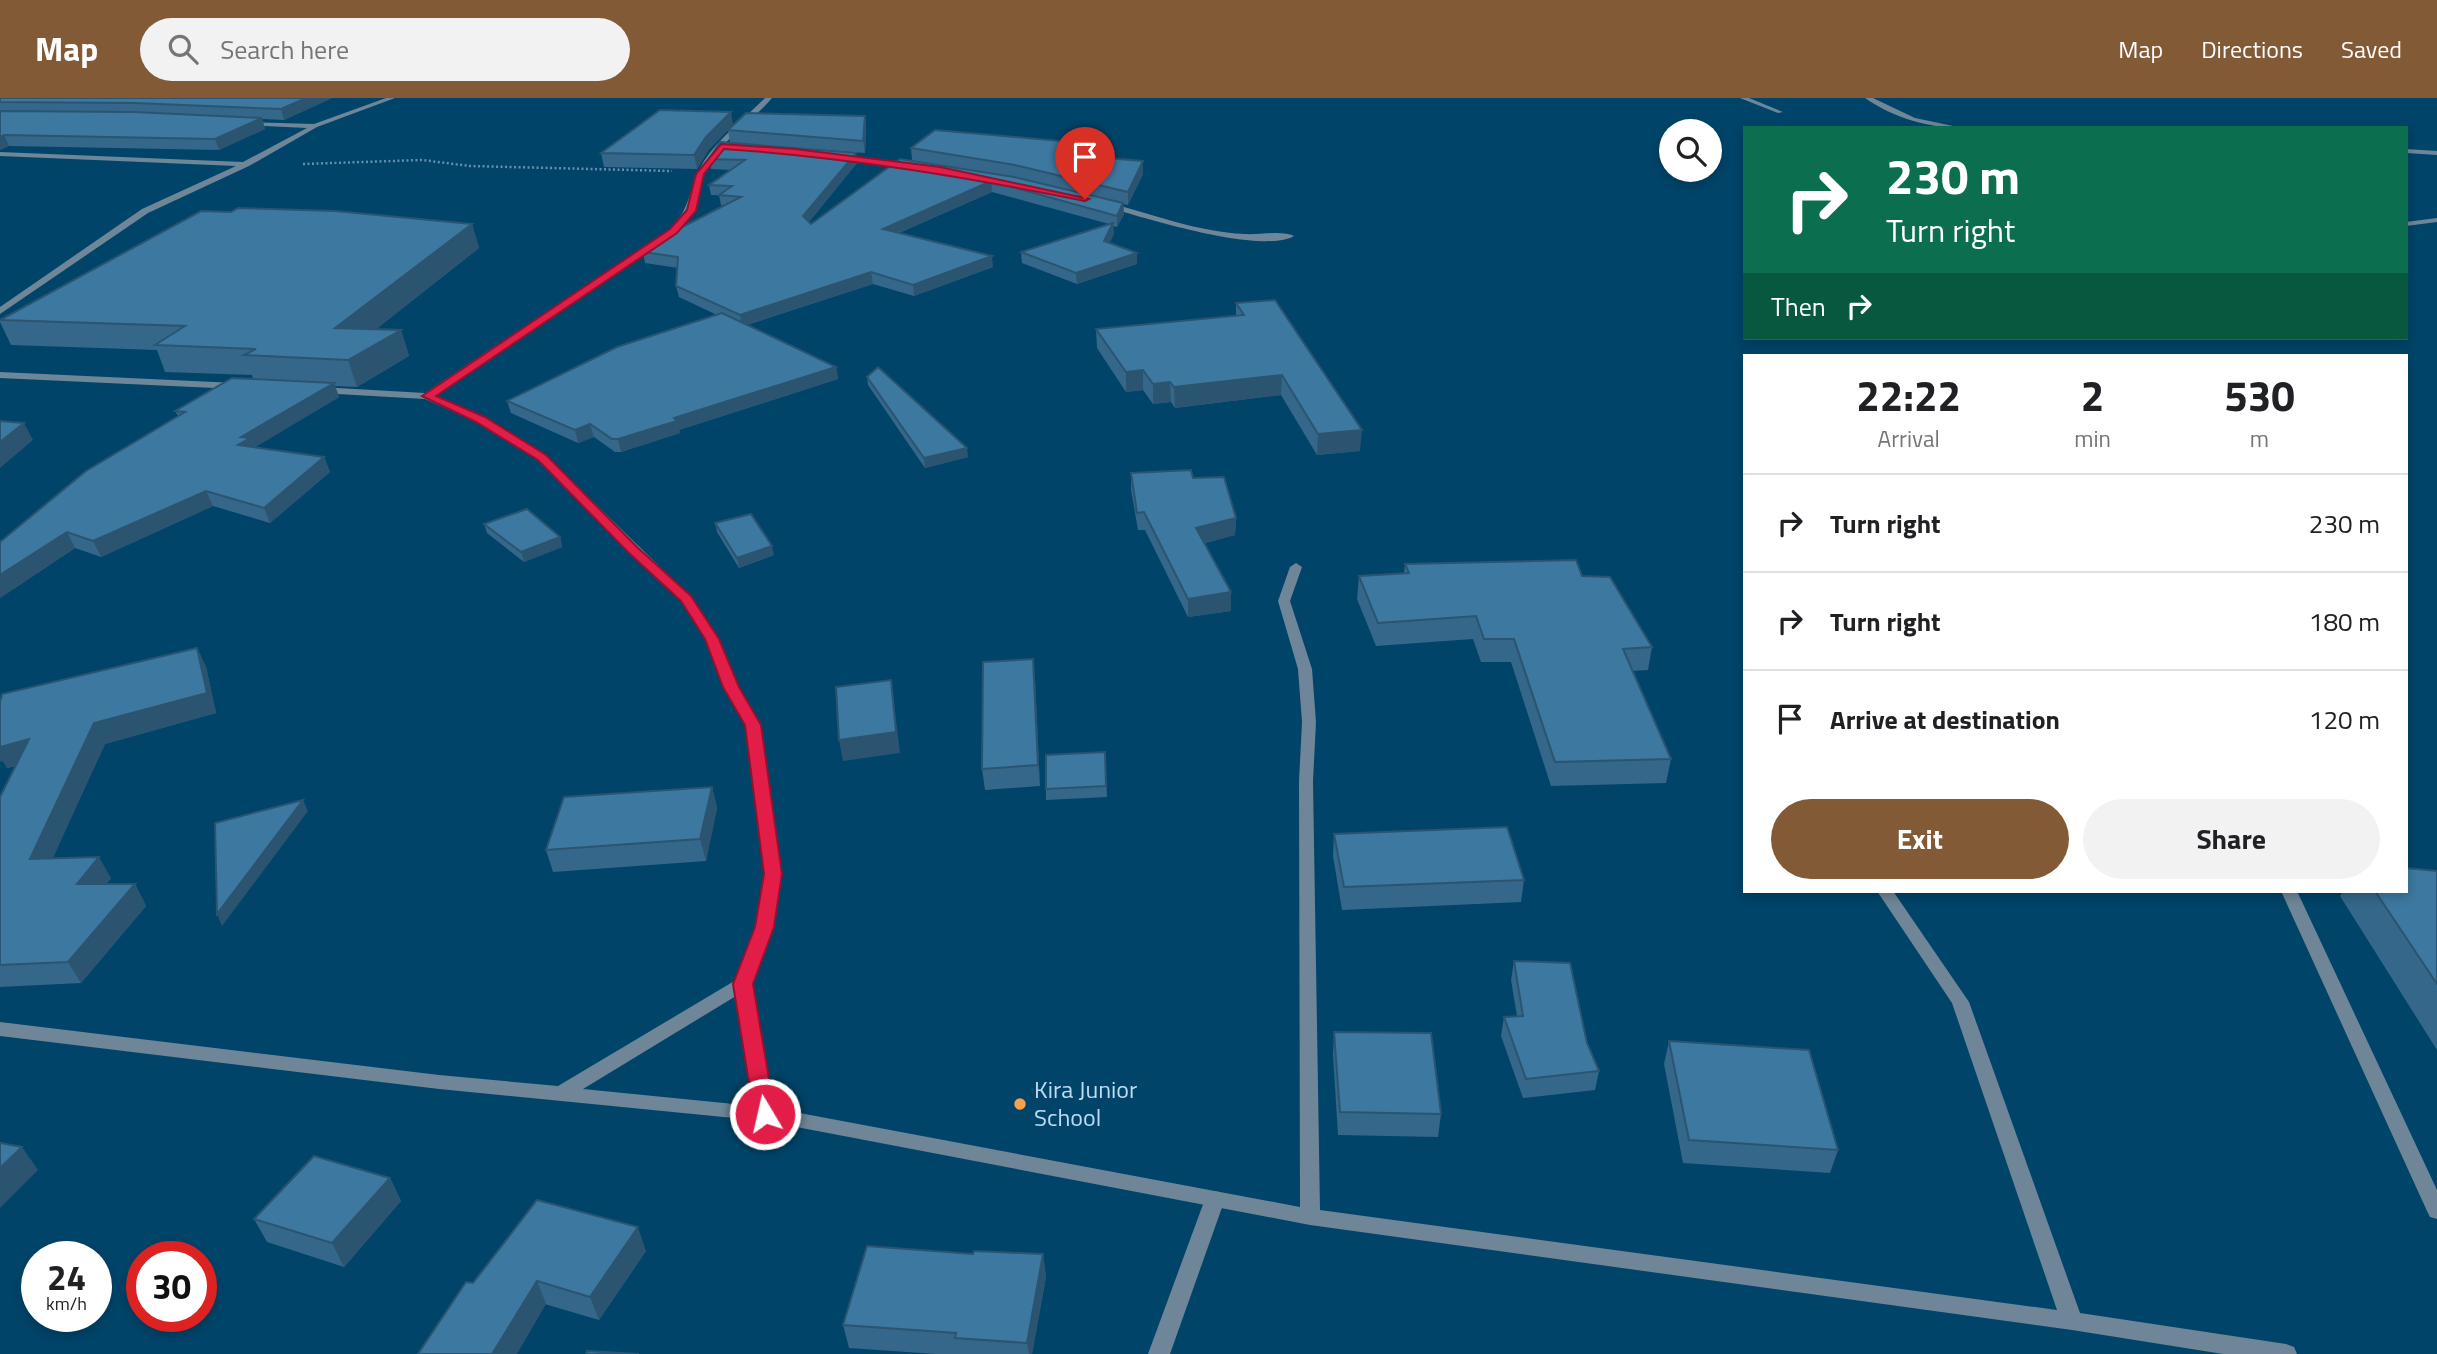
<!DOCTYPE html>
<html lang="en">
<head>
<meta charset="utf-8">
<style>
  body { margin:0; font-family:"Titillium Web",sans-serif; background:#f2f2f2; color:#202124; height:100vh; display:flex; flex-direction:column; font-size:26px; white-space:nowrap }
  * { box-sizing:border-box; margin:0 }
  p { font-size:23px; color:#757577 }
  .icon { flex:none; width:38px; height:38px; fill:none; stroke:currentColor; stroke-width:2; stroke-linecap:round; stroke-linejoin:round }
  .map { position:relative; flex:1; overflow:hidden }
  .details { position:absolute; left:1743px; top:256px; width:665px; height:539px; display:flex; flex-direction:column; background:#fff; border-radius:0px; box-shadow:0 4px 10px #0003 }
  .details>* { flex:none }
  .hud { position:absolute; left:1743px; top:28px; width:665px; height:214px; border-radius:0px; box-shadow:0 4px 10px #0003; background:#0b6e4f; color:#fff; overflow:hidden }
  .tools { position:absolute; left:1659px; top:21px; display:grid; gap:14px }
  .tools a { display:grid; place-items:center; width:63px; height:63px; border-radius:50%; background:#fff; box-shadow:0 4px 10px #0003; font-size:35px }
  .speed { position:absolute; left:21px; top:1143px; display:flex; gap:14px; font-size:35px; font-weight:700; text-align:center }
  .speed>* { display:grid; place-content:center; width:91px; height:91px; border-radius:50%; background:#fff; box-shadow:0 4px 10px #0003; line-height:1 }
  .speed small { font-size:18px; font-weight:400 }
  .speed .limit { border:10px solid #d22; background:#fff; color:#111 }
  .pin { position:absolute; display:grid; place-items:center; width:60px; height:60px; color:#fff; margin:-72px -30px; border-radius:50% 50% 50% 0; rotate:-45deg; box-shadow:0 0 7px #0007 }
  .pin .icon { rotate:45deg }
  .me { position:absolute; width:77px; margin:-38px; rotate:351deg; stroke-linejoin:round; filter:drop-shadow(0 0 5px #0008) }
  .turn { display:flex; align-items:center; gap:24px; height:147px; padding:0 28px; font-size:32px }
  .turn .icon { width:91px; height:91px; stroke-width:2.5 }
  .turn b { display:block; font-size:49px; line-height:60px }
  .then { display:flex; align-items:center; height:66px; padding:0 28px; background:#0003; gap:14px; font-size:26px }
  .eta { display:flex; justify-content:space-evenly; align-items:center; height:119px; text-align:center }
  .eta b { font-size:42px; font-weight:700; line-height:49px }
  .button { display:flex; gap:14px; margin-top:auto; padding:14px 28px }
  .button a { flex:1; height:80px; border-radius:42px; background:#825a36; color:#fff; font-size:28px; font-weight:700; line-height:80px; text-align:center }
  .button a+a { background:#f2f2f2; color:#202124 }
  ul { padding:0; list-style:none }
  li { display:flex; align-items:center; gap:21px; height:98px; padding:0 28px; border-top:2px solid #e0e0e0 }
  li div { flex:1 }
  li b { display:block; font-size:26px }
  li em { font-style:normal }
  header { display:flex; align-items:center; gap:42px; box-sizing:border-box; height:98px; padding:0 35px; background:#825a36; color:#fff }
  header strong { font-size:33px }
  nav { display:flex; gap:38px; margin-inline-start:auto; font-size:24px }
  .search { width:490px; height:63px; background:#f2f2f2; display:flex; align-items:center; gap:18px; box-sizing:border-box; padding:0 24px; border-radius:38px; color:#757577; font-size:26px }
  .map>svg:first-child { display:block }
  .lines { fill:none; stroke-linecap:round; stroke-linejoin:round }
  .path { stroke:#6191af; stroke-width:2.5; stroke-dasharray:2 2.5; stroke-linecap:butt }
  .lane { fill:#6e8698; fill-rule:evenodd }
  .street { fill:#6e8698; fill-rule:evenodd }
  .wall { fill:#34678a }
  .shaded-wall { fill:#2b5470 }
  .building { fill:#3d78a0; stroke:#2b5470; stroke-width:2 }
  .route { fill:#e11d48; stroke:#92132f; stroke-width:2 }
  .poi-dot { fill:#f9a04c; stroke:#004469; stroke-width:2.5 }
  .labels { text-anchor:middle; stroke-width:5; stroke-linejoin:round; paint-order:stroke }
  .near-poi-label { font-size:24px; fill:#bfdcf2; stroke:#004469; text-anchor:start }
</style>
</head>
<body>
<header>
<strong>Map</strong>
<div class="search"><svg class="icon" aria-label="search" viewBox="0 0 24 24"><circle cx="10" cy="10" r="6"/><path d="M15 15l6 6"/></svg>Search here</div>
<nav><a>Map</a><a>Directions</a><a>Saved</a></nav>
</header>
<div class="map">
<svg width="2437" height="1256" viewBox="0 0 2437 1256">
  <rect width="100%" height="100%" fill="#004469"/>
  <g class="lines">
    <polyline class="path" points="303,66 422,62 470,68 672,73"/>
    <polygon class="lane" points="1215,1093 1222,1095 1225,1101 1170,1256 1148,1256 1205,1101 1208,1095"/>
    <g class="street">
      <polygon points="386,0 395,0 317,29 249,68 148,115 0,216 0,209 142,111 236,68 0,58 0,54 243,64 307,30 246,27 244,24 314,26"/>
      <path d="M765,0h7c-19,22 -44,38 -61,62 -17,26 -10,47 -35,73l-242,163 51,22 61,38 144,140 28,43 20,48 22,38 21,149 -9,53 -20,57 21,124 527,99 -1,-426 3,-59 -4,-53 -20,-68 12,-34 6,-4 6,4 -12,34 22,68 4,53 -3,59 7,429 737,100 -105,-307 -75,-112h16l76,111 111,311 206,31 8,3 3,7h-74l-151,-24 -762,-105 -545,-104 -326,-32 -439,-53v-14l439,53 119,11 178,-106 20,-53 9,-53 -19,-149 -22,-38 -18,-48 -25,-38 -143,-141 -61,-38 -52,-23 -105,-6 -5,-3 5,-3 105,6 245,-164c22,-21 19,-44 34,-68 16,-24 41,-43 61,-63zM736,898l18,110 -171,-17z"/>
      <polygon points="1740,0 1749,0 1783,14 1778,15"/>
      <path d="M1865,0h8l42,20 48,10c-35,0 -69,-10 -98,-30z"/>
      <polygon points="2406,51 2437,53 2437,57 2406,55"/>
      <polygon points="838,56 911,66 915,68 911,70 836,59"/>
      <path d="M1106,104c46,12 91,30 139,32 14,1 38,-4 49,2 -34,19 -152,-19 -191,-30v-4z"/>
      <polygon points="2437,120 2437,124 2406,128 2406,124"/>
      <polygon points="0,274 236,285 241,288 236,291 0,280"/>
      <polygon points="2281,793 2297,793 2437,1092 2437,1121 2430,1119 2427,1113"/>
    </g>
  </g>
  <g class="wall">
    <polygon points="0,0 332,0 284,22 262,21 265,31 219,52 9,48 0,52"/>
    <polygon points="865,18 866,30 865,55 730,45 728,32"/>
    <polygon points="1083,45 1083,48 1099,49 1100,60 1143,76 1128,107 1123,106 1124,116 1117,129 1113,128 1114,136 1109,145 1137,166 1077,186 1022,165 1021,154 1109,126 992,94 899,135 993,169 914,198 873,186 747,227 836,269 838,281 679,332 680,335 621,354 615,354 594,339 578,345 511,315 507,303 717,217 679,199 676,188 678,170 645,165 643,154 650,150 649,146 724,108 721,107 719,97 711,97 709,87 731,72 711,71 709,61 856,55 857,65 809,124 811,126 912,62 911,50"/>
    <polygon points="708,53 697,71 604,69 601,55"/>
    <polygon points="472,126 479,150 375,232 401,232 409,258 357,289 335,288 339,299 255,349 324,359 330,374 270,425 213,408 101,459 75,450 0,500 178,318 175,313 253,281 252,277 165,274 157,252 11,247 0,224 0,221"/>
    <polygon points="1236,205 1360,353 1317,357 1281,297 1175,310 1171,304 1153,306 1143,292 1126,294 1097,250 1096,231 1236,218"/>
    <polygon points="867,279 968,359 925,370 868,287"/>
    <polygon points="1131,375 1193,380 1236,420 1235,437 1205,445 1231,513 1188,519 1145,432 1138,432 1131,392"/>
    <polygon points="715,425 774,457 739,470 717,434"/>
    <polygon points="484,426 560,439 562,449 524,464 487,435"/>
    <polygon points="1405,466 1582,478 1652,549 1648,572 1632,573 1671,661 1666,685 1551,688 1511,564 1481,564 1473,541 1376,548 1357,501 1359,478 1404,475"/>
    <polygon points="197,550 206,569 216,615 105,646 52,760 111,780 106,786 135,786 146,808 81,885 0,889 0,699 16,668 7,670 3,663"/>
    <polygon points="1035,581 1040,688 985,692 982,671"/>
    <polygon points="1105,654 1107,699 1046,702 1046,691"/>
    <polygon points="712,689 717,710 706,763 553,774 546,752"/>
    <polygon points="1334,736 1524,782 1521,804 1342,812 1333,758"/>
    <polygon points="2437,773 2437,952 2340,798 2343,793 2406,793"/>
    <polygon points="1514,863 1587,945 1599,973 1595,992 1523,1000 1501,938 1504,919 1517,918 1511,882"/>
    <polygon points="1334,934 1441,1016 1438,1039 1338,1037 1333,957"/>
    <polygon points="1669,943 1838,1052 1830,1075 1683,1065 1664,966"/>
    <polygon points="390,1080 401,1103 344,1169 267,1144 254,1121"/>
    <polygon points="646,1153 599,1222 473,1185"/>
    <polygon points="973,1156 1043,1156 1046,1179 1032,1256 936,1256 849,1250 843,1227"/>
  </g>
  <g class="shaded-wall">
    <polygon points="306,0 332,0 284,22 281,11"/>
    <polygon points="731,14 733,27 708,53 697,71 694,57 706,39"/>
    <polygon points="865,18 866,30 865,55 863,43"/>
    <polygon points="262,20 265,31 219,52 215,41"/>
    <polygon points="4,37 9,48 0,52 0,39"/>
    <polygon points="1099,49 1100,61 1092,59"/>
    <polygon points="856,55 857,65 805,129 803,118"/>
    <polygon points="1143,63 1143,76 1128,107 1128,94"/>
    <polygon points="991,83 992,94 884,141 883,131"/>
    <polygon points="1123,105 1124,116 1117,129 1117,118"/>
    <polygon points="1113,125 1114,136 1105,154 1104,143"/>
    <polygon points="472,126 479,150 344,256 335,230"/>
    <polygon points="1137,155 1137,166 1077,186 1076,175"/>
    <polygon points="992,158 993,169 914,198 913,187"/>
    <polygon points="871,174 873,186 742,228 740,217"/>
    <polygon points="401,232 409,258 357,289 348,262"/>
    <polygon points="836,269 838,281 679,332 680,335 621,354 618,341 674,320"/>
    <polygon points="1143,272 1143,292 1126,294 1126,274"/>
    <polygon points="1282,277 1281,297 1175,310 1174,289"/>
    <polygon points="1170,284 1171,304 1153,306 1153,286"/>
    <polygon points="334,285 339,299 254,350 238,347 241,339"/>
    <polygon points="24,325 33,342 0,370 0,344"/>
    <polygon points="590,326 594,339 578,345 575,332"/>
    <polygon points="1362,332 1360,353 1317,357 1318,336"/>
    <polygon points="967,350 968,359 925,370 924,360"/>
    <polygon points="324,359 330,374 270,425 264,410"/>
    <polygon points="206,393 213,408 101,459 93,443"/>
    <polygon points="1236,420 1235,437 1196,448 1196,430"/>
    <polygon points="67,434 75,450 0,500 0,477"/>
    <polygon points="560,439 562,449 524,464 521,454"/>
    <polygon points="772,448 774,457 739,470 737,460"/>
    <polygon points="1231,494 1231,513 1188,519 1188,501"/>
    <polygon points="197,550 206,569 216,615 105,646 43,782 30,761 94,625"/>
    <polygon points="1033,561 1035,581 1040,688 1038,667"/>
    <polygon points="891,582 900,655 843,663 839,642"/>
    <polygon points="29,641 40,662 7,670 3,663 0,664 0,647"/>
    <polygon points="712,689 717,710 706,763 700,741"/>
    <polygon points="303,702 308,713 222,828 217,816"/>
    <polygon points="99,759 111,780 89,807 77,786"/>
    <polygon points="135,786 146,808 81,885 68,864"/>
    <polygon points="22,1049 38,1072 0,1110 0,1070"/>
    <polygon points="390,1080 401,1103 344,1169 332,1145"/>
    <polygon points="638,1129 646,1153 599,1222 590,1199"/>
    <polygon points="1043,1156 1046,1179 1032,1256 1029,1256 1027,1245"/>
    <polygon points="537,1183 546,1206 517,1256 492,1256"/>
  </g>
  <g class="building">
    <polygon points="0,0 306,0 281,11 134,5 0,4"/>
    <polygon points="660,12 731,14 706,39 694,57 601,55"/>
    <polygon points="0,13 134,14 262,20 215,41 4,37 0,39"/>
    <polygon points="746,15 865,18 863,43 728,32"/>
    <polygon points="935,32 1083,45 1081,48 1099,49 1092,59 1143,63 1128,94 1015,67 911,50"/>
    <polygon points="720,44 856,55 803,118 811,126 900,61 1014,79 1123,105 1117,118 991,83 883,131 992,158 913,187 871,174 740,217 676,188 678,159 643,154 656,147 649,146 741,99 719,97 732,88 709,87 745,62 709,61"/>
    <polygon points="238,110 335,113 472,126 335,230 401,232 348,262 244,257 256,251 155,247 185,228 0,222 201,113 231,114"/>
    <polygon points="1113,125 1104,143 1137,155 1076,175 1021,154"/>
    <polygon points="1275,202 1362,332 1318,336 1282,277 1174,289 1170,284 1153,286 1143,272 1126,274 1096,231 1244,217 1236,205"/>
    <polygon points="722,215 836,269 674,320 677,323 618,341 612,341 590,326 575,332 507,303 617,249"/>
    <polygon points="878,269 967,350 924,360 867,279"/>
    <polygon points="232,280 334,285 241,339 250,340 238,347 324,359 264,410 206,393 93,443 67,434 0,477 0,444 86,373 185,314 175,313"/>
    <polygon points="0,323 24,325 0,344"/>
    <polygon points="1191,372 1193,380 1224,379 1236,420 1196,430 1231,494 1188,501 1144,414 1137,415 1131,375"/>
    <polygon points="527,411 560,439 521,454 484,426"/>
    <polygon points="751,416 772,448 737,460 715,425"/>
    <polygon points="1576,462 1582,478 1610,479 1652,549 1623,551 1671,661 1555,664 1514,541 1484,541 1476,518 1378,525 1359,478 1409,475 1405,466"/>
    <polygon points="197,550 207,595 94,625 30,761 99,759 77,786 135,786 68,864 0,867 0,699 29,641 0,649 0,601 1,601 2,596"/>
    <polygon points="1033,561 1038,667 982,671 983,564"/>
    <polygon points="891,582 896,634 839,642 836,589"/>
    <polygon points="1105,654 1106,688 1046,691 1046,657"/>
    <polygon points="712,689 700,741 546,752 564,699"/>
    <polygon points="303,702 217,816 215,725"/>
    <polygon points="1507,729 1524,782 1344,789 1334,736"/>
    <polygon points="2406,770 2437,773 2437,886 2375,793 2406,793"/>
    <polygon points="1514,863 1570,865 1587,945 1599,973 1526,981 1504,919 1523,918"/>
    <polygon points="1334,934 1431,935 1441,1016 1340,1014"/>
    <polygon points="1669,943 1809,952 1838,1052 1689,1042"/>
    <polygon points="0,1045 22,1049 0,1070"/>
    <polygon points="314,1058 390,1080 332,1145 254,1121"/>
    <polygon points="537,1102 638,1129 590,1199 537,1183 492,1256 418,1256 466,1184 473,1185"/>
    <polygon points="867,1148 973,1156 974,1153 1043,1156 1027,1245 955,1240 956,1235 843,1227"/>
    <polygon points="587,1253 639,1256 586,1256"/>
  </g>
  <path class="route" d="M721,46l74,5 145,18 149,32 -4,2c-120,-24 -239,-44 -361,-52l-20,25 -8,37 -19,22 -241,163 49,21 61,38 92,93 53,48 28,43 20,48 22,38 21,149 -8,53 -21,57 22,130 -3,6 -7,2 -8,-2 -3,-6 -21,-130 22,-57 9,-53 -19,-149 -22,-38 -18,-48 -24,-38 -52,-48 -91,-93 -62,-38 -54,-26 248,-167 17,-19 9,-36z"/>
  <circle class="poi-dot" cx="1020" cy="1006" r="7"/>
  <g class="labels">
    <g class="near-poi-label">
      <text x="1034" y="1000">Kira Junior<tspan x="1034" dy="28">School</tspan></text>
    </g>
  </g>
</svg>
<div class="tools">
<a><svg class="icon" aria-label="search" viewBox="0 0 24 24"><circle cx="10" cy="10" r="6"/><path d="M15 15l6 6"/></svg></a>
</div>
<div class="speed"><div>24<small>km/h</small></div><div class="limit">30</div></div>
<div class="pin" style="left:1085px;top:101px;background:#d93025"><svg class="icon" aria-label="arrive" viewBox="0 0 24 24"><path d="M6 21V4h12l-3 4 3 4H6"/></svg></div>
<svg class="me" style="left:765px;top:1016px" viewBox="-20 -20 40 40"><circle r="17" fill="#e11d48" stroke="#fff" stroke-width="3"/><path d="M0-11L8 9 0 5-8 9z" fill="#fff"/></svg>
<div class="hud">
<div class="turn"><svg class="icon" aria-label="right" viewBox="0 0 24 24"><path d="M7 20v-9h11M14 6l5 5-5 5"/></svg><div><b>230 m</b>Turn right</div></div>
<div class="then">Then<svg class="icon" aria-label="right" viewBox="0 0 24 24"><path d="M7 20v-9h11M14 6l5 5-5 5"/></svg></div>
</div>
<section class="details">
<div class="eta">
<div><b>22:22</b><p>Arrival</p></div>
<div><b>2</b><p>min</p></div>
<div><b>530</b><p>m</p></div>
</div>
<ul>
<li><svg class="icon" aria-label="right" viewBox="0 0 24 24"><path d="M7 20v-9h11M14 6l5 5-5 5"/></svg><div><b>Turn right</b></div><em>230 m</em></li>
<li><svg class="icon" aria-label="right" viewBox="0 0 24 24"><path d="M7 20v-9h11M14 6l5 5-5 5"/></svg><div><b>Turn right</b></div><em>180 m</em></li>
<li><svg class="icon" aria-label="arrive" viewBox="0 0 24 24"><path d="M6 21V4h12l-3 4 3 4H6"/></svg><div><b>Arrive at destination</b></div><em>120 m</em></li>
</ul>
<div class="button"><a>Exit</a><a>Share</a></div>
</section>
</div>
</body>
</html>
